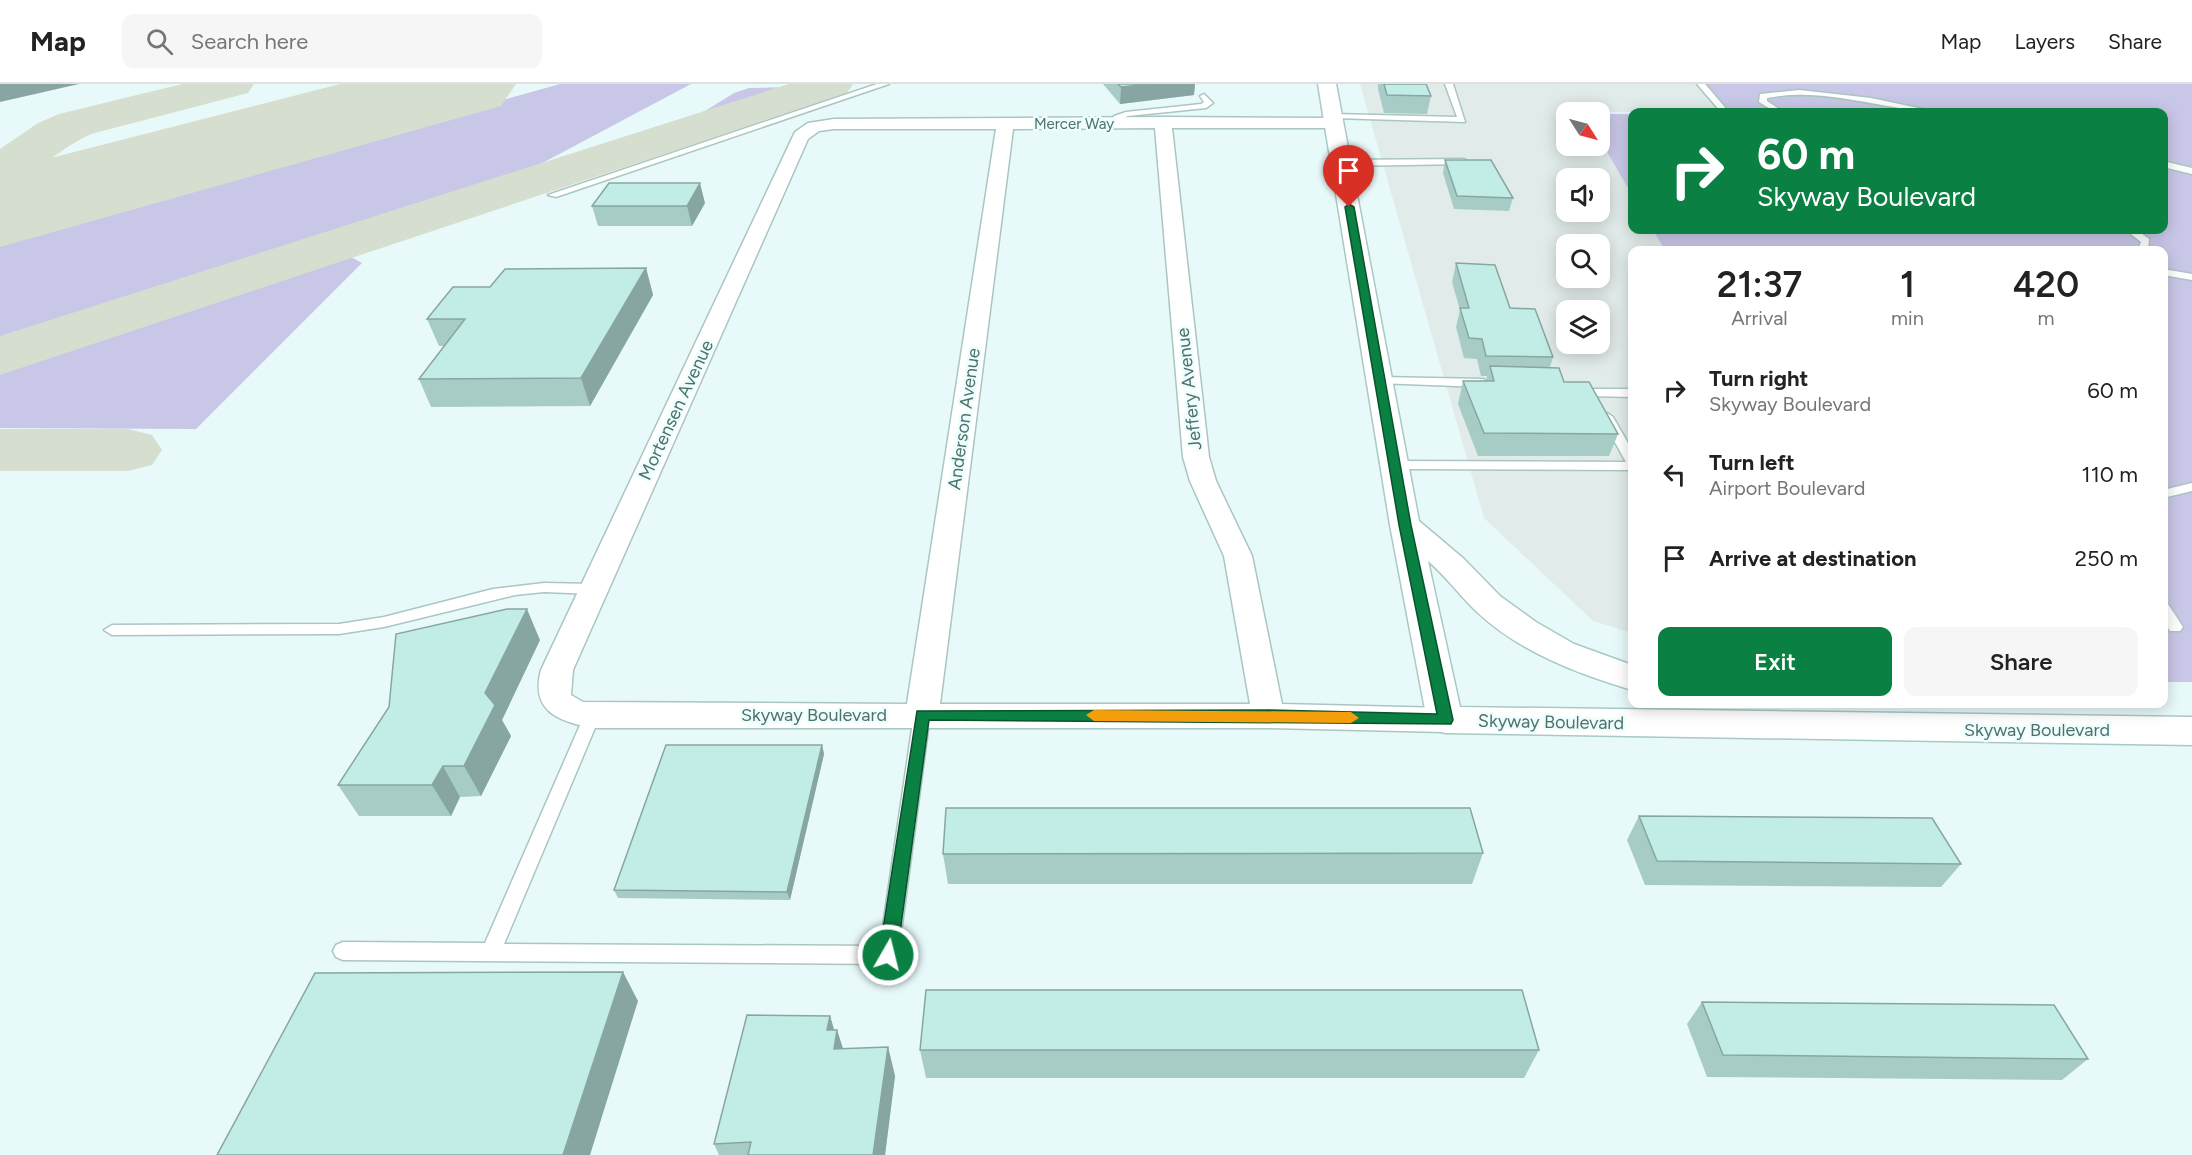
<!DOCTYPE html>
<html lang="en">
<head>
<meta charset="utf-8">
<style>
  body { margin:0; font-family:Figtree,sans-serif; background:#f6f6f6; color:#222; height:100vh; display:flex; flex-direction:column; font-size:22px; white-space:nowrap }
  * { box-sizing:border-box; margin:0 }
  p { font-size:20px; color:#767676 }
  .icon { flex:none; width:33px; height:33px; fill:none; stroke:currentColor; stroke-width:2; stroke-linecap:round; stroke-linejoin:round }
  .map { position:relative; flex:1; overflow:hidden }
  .drawer { position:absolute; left:1628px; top:162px; width:540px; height:462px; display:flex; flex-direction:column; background:#fff; border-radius:12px; box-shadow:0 3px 15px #0003 }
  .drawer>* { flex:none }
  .guide { position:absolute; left:1628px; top:24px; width:540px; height:126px; border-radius:12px; box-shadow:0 3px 15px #0003; background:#0b8043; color:#fff; overflow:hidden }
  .needle { width:39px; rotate:126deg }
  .controls { position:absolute; left:1556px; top:18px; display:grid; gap:12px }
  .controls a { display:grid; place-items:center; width:54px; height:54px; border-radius:12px; background:#fff; box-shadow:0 3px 15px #0003; font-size:30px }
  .pin { position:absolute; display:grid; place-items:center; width:51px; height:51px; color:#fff; margin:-62px -26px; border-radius:50% 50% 50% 0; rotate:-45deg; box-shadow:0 0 6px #0007 }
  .pin .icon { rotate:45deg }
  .me { position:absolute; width:66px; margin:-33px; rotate:8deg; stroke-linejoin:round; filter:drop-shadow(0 0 4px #0008) }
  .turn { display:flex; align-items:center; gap:21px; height:126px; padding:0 30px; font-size:27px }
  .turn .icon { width:78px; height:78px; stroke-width:2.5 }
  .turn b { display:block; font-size:42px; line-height:51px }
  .eta { display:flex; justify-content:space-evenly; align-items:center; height:102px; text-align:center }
  .eta b { font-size:36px; font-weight:600; line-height:42px }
  .button { display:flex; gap:12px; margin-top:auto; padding:12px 30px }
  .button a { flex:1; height:69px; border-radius:12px; background:#0b8043; color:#fff; font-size:24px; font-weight:600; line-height:69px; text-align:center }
  .button a+a { background:#f6f6f6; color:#222 }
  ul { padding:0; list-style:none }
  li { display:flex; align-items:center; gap:18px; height:84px; padding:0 30px }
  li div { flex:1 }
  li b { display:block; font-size:22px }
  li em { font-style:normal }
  header { display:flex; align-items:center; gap:36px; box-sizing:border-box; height:84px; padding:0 30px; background:#fff; border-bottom:2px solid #e0e0e0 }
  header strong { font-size:28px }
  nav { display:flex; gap:33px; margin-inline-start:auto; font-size:21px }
  .search { width:420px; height:54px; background:#f6f6f6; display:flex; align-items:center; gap:15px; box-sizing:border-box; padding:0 21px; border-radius:12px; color:#767676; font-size:22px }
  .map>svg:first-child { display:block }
  .industrial { fill:#e1ebea; fill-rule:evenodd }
  .green { fill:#c9c7e7 }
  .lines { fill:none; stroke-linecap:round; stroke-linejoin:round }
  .taxiway { fill:#d6ded0; fill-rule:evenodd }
  .runway { fill:#d6ded0; fill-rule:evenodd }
  .lane-casing { stroke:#aac6c3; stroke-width:3 }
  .street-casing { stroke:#aac6c3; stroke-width:3 }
  .secondary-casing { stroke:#a8c9c5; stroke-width:3 }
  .lane { fill:#fff; fill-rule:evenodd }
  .street { fill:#fff; fill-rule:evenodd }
  .secondary { fill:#fff; fill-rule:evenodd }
  .wall { fill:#a7ccc6 }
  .shaded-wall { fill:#88a6a1 }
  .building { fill:#c2ede6; stroke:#88a6a1; stroke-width:1.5 }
  .route { fill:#0b8043; stroke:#07532c; stroke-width:1.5 }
  .slow { fill:#f59e0b }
  .labels { text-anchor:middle; stroke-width:5; stroke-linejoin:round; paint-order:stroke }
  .far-street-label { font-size:15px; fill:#4e726b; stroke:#eefdfd }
  .street-label { font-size:18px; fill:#4e726b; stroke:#eefdfd }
</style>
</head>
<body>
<header>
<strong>Map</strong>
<div class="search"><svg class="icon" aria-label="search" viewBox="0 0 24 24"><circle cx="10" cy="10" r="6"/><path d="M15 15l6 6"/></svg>Search here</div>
<nav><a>Map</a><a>Layers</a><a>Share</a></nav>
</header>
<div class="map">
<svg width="2192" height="1071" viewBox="0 0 2192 1071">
  <rect width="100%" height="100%" fill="#e8f9fa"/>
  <path class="industrial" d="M1360,0h336l24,28h-154v34h33v-8l33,57v35h21l12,20h-33v383l-39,-12 -109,-103zM1566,94h33v34h-33zM1566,160h33v34h-33zM1566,226h33v34h-33z"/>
  <g class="green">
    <polygon points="560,0 691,0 516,93 0,257 0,156"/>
    <polygon points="1696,0 2192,0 2192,598 2163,598 2163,166 1665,166 1653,146 2163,146 2163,28 1720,28"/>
    <polygon points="791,3 681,42 734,9 749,4"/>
    <polygon points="1599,30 1632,30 1632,111 1599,54"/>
    <polygon points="351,173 362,179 196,345 0,344 0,284 331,175"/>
  </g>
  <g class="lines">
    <g class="taxiway">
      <path d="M182,0h72l-6,9 -157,41c-32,14 -57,43 -91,51v-36l38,-26 21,-9z"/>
      <polygon points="789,0 853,0 847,9 0,291 0,252"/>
      <polygon points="0,345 128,345 152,351 162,366 152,381 128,387 0,387"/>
    </g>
    <polygon class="runway" points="340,0 516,0 501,22 0,163 0,87"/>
    <defs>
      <g id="lane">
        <polygon points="877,0 889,0 556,113 548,111"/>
        <polygon points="1445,0 1453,0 1465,38 1333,34 1329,32 1333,30 1457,33"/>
        <polygon points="1697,0 1705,0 1729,28 1721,28"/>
        <path d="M1799,6l72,8 66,14c-16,2 -34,-4 -50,-6 -39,-7 -81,-16 -120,-8v3l17,11h-9l-16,-10 1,-8z"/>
        <polygon points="1204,10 1213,19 1206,24 1128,32 1121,35 1119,43 1112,41 1114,32 1126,28 1201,20 1204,18 1200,12"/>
        <polygon points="1464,75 1468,78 1467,80 1341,82 1337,79 1341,76"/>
        <polygon points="2163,77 2192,84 2192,90 2163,83"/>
        <polygon points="2126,146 2137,146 2149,155 2148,166 2138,166 2141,158"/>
        <polygon points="2163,185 2192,190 2192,196 2163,191"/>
        <polygon points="1381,293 1483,295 1489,299 1483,303 1377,299 1375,297"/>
        <polygon points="1594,305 1632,305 1632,313 1590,312 1588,309"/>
        <polygon points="1607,329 1613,333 1632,366 1632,386 1396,385 1390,381 1396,377 1626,378 1601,333"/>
        <polygon points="2192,399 2192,407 2163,414 2163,406"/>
        <polygon points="544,499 594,500 601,505 594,510 544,508 515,511 384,543 339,550 112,551 104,546 112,541 339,540 384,533 493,505"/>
        <polygon points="2163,519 2168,520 2183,543 2180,547 2170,547 2163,536"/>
        <polygon points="922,625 928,627 930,631 898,871 895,877 888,880 343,876 336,873 333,867 336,861 343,858 485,859 584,632 586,628 598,628 600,632 504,860 880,862 914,631 916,627"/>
      </g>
      <path id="street" d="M1163,33l171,1 8,5 -8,5h-162l37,329 7,24 36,75 30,148 163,4 12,3 4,9 -4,9 -12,3 -177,-4h-676c-34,-7 -62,-17 -51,-58l254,-538 13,-9 26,-4zM1155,44l28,329 7,24 34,75 26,148h-310l73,-575zM834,45h162l-89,575 -324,-2 -12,-7 2,-25 235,-531 11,-8z"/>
      <path id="secondary" d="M1318,0h18l83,437 45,38 36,37 36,26 38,22 58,21v25c-55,-16 -114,-39 -156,-79 -17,-16 -30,-35 -48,-50l32,146 732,10v28l-747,-12 -13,-4 -5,-9 -37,-195z"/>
    </defs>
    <use href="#lane" class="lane-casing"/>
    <use href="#street" class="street-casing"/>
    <use href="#secondary" class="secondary-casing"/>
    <use href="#lane" class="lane"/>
    <use href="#street" class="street"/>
    <use href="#secondary" class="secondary"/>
  </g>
  <g class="wall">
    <polygon points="1103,0 1195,0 1194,11 1120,20"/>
    <polygon points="1378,0 1426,0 1431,12 1427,30 1384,29 1378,5"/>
    <polygon points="1445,76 1513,114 1509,127 1454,125 1443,89"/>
    <polygon points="705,119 692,142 598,142 592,122"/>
    <polygon points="1456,179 1510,224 1553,273 1550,283 1618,350 1609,372 1478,372 1458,320 1463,297 1486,297 1487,292 1481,292 1477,275 1464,274 1456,243 1460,226 1452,198"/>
    <polygon points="646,184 653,211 590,322 431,323 419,295 444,262 439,262 427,235 490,203"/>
    <polygon points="540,556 502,636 511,652 481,712 460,713 451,732 359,732 338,701 389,623"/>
    <polygon points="822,661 824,670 790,816 618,814 614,806"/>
    <polygon points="1639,732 1961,780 1941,803 1645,801 1627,756"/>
    <polygon points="1483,769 1472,800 948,800 943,770"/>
    <polygon points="1702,918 2088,975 2062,996 1707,993 1687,940"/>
    <polygon points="830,932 834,946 837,946 843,965 888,963 895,992 885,1071 719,1071 714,1060"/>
    <polygon points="920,966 1539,966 1524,994 926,994"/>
  </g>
  <g class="shaded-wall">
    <polygon points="0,0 79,0 0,18"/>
    <polygon points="1150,0 1195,0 1194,11 1120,20 1121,3"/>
    <polygon points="700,99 705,119 692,142 687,122"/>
    <polygon points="646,184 653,211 590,322 581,294"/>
    <polygon points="527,525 540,556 502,636 511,652 481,712 464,682 485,609"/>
    <polygon points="822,661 824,670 790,816 787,808"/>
    <polygon points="443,682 460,713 451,732 432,701"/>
    <polygon points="623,888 638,917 590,1071 563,1071"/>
    <polygon points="830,932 836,952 837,946 846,974 842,993 827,946"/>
    <polygon points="888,963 895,992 885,1071 873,1071"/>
  </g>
  <g class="building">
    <polygon points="1118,0 1150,0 1121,3"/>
    <polygon points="1384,0 1426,0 1431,12 1387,11"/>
    <polygon points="1445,76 1491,76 1513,114 1457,112"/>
    <polygon points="609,99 700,99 687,122 592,122"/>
    <polygon points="1456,179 1495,181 1510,224 1535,225 1553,273 1486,272 1482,255 1469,254 1460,224 1469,224"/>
    <polygon points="646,184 581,294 419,295 465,235 427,235 453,203 490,203 505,185"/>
    <polygon points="1490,282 1559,284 1564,298 1589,298 1618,350 1484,349 1463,297 1494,297"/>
    <polygon points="507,525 527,525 485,609 495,621 464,682 443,682 432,701 338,701 389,623 396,550"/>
    <polygon points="666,661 822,661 787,808 614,806"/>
    <polygon points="946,724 1470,724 1483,769 943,770"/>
    <polygon points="1639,732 1932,734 1961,780 1657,777"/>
    <polygon points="623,888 563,1071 217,1071 315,889"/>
    <polygon points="926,906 1522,906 1539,966 920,966"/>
    <polygon points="1702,918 2054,921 2088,975 1723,971"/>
    <polygon points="747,931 830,932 827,946 837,946 834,965 888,963 873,1071 748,1071 751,1058 714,1060"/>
  </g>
  <polygon class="route" points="1349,120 1354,123 1411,441 1453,636 1451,640 929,636 897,871 894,877 888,879 881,877 879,871 917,627 1268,626 1437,630 1399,441 1345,123"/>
  <polygon class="slow" points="1094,626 1351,628 1359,634 1351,639 1094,637 1086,631"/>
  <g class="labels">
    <g class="far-street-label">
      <text x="1074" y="45">Mercer Way</text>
    </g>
    <g class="street-label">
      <text transform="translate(1189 305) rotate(-96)" y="6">Jeffery Avenue</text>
      <text transform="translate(676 326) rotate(-65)" y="6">Mortensen Avenue</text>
      <text transform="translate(964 335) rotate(-82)" y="6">Anderson Avenue</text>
      <text x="814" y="637">Skyway Boulevard</text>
      <text transform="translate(1551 638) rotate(1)" y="6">Skyway Boulevard</text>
      <text x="2037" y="652">Skyway Boulevard</text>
    </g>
  </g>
</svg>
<div class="controls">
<a><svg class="needle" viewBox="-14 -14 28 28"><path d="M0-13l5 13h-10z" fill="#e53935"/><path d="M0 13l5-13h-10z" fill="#767676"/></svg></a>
<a><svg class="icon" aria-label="sound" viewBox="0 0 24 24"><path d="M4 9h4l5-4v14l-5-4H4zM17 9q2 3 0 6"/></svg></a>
<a><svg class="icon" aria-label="search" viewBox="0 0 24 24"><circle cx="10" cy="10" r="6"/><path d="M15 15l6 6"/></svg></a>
<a><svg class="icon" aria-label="layers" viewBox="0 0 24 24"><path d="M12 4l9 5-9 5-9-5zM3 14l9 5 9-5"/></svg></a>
</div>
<div class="pin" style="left:1349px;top:123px;background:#d93025"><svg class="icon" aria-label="arrive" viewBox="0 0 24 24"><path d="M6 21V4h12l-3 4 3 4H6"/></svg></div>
<svg class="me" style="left:888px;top:871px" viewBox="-20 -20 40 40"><circle r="17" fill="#0b8043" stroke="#fff" stroke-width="3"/><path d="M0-11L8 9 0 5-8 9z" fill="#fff"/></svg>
<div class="guide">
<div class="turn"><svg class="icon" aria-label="right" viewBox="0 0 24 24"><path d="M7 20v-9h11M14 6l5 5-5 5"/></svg><div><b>60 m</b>Skyway Boulevard</div></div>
</div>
<section class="drawer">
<div class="eta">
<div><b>21:37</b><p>Arrival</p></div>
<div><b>1</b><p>min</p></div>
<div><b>420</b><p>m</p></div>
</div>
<ul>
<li><svg class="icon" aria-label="right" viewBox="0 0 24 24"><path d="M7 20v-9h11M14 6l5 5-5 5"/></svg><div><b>Turn right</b><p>Skyway Boulevard</p></div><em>60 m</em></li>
<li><svg class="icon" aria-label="left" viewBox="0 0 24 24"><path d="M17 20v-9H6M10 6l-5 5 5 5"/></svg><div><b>Turn left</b><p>Airport Boulevard</p></div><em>110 m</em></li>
<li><svg class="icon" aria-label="arrive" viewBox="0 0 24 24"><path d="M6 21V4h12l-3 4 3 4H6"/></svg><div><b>Arrive at destination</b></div><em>250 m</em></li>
</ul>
<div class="button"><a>Exit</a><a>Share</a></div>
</section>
</div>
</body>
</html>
